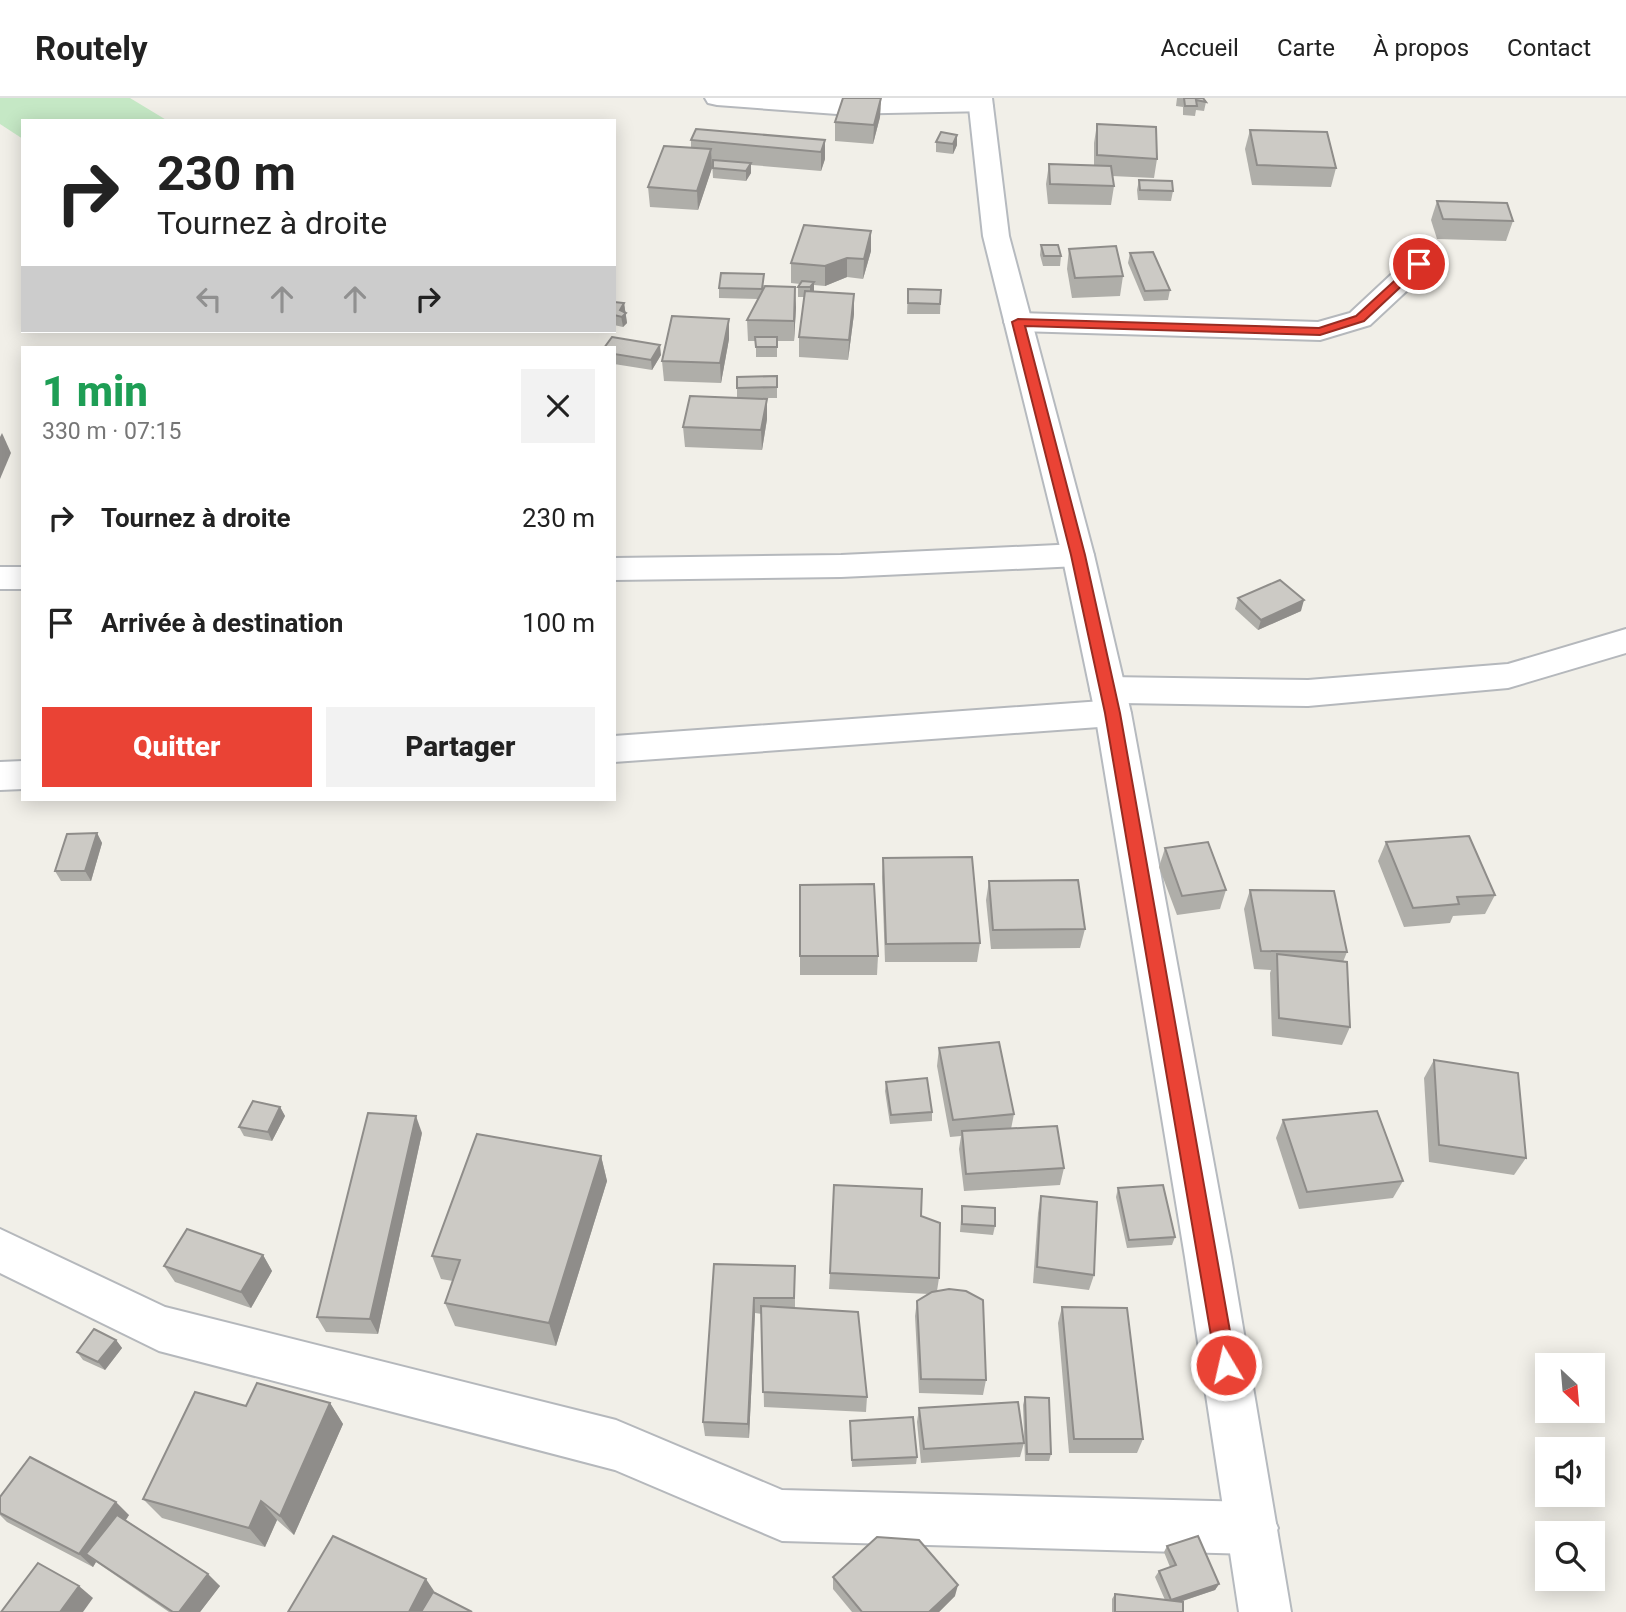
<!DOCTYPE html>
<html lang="fr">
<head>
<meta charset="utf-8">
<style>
  body { margin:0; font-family:Roboto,sans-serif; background:#f2f2f2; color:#222; height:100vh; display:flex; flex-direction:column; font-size:26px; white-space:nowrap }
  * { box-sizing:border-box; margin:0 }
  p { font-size:23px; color:#767676 }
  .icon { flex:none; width:38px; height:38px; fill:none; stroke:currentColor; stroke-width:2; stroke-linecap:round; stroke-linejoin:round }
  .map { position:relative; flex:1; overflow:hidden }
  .sheet { position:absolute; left:21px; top:248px; width:595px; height:455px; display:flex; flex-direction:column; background:#fff; border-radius:0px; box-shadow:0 4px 18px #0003 }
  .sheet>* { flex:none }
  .hud { position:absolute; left:21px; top:21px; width:595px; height:214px; border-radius:0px; box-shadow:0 4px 18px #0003; background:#fff; color:#222; overflow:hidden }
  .needle { width:46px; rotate:154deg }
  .controls { position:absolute; left:1535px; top:1255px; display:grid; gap:14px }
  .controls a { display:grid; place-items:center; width:70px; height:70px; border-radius:0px; background:#fff; box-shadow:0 4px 18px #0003; font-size:35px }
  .pin { position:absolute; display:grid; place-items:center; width:60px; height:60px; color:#fff; margin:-30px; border:4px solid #fff; border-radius:50%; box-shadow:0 2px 7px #0007 }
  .me { position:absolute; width:77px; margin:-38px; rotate:351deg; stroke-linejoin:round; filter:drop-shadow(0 0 5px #0008) }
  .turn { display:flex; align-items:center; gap:24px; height:147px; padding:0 21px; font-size:32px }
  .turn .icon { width:91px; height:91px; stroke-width:2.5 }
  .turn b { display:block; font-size:49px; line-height:60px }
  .lanes { display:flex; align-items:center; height:66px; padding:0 21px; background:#0003; justify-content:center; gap:35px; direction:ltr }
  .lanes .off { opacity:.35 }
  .round { display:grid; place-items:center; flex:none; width:74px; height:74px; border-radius:0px; background:#f2f2f2 }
  .summary { display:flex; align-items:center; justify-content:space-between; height:119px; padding:0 21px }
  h1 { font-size:42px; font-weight:800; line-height:52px; color:#1e9e55 }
  .cta { display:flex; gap:14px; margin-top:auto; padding:14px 21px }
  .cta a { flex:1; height:80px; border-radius:0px; background:#ea4335; color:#fff; font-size:28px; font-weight:800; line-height:80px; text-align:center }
  .cta a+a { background:#f2f2f2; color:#222 }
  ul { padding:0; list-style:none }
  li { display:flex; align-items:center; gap:21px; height:105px; padding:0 21px }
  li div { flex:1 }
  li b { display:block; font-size:26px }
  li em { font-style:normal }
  header { display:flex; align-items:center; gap:42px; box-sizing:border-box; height:98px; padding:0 35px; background:#fff; border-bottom:2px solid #e0e0e0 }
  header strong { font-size:33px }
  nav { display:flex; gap:38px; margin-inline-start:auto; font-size:24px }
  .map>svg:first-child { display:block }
  .green { fill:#c5e8c5 }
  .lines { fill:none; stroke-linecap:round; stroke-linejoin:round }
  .street-casing { stroke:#b5b8bc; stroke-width:4 }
  .secondary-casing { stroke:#b6babf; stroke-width:4 }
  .street { fill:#fff; fill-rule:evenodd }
  .secondary { fill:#fff; fill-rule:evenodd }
  .wall { fill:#afaea9 }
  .shaded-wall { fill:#8f8d8a }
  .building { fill:#cccac5; stroke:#8f8d8a; stroke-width:2 }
  .route { fill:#ea4335; stroke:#982c22; stroke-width:2 }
</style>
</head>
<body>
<header>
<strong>Routely</strong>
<nav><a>Accueil</a><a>Carte</a><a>À propos</a><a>Contact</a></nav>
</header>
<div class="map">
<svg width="1626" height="1514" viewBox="0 0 1626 1514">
  <rect width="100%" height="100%" fill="#f1efe8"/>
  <polygon class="green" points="0,0 130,0 168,23 23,23 23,41 0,26"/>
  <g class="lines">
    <defs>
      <g id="street">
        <polygon points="705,0 972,0 990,3 993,8 990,13 837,16 717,7 708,5"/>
        <polygon points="1419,158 1429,160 1433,166 1429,172 1370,227 1320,242 1018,233 1008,230 1004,224 1008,218 1018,215 1318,224 1350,215 1409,160"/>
        <polygon points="1078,446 1090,449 1094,457 1090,465 1078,468 841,479 614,482 614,460 841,457"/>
        <rect x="0" y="469" width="23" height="22"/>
        <polygon points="1626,531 1626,555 1508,590 1308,608 1122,605 1131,615 1126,624 1113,628 614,664 614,638 1102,603 1095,601 1090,592 1095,583 1108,579 1308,582 1508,566"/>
        <polygon points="23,663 23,691 0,692 0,664"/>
        <polygon points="0,1131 165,1209 616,1322 782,1392 1252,1404 1270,1412 1278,1430 1270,1448 1252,1456 782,1443 615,1372 159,1253 0,1175"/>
      </g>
      <polygon id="secondary" points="968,0 992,0 1009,138 1094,457 1131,615 1231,1159 1291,1514 1239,1514 1185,1159 1095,615 1062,457 983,138"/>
    </defs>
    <use href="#street" class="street-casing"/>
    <use href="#secondary" class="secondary-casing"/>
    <use href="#street" class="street"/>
    <use href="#secondary" class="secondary"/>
  </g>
  <g class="wall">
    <polygon points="881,0 880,19 873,46 835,43 835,24"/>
    <polygon points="1177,0 1203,0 1206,4 1204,13 1196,12 1195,18 1183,17 1183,9 1176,8"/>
    <polygon points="1097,26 1157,61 1154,80 1112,78 1114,88 1111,107 1048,106 1046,86 1049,66 1094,67 1094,45"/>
    <polygon points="1250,32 1336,70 1331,89 1252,87 1245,51"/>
    <polygon points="957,37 957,47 953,56 936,54 936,44"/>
    <polygon points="691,42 825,42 825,61 821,73 751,67 751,75 746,83 713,80 712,63 712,70 698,112 650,109 648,89 691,50"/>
    <polygon points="1139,82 1173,93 1171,103 1138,102 1137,92"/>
    <polygon points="1437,103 1513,123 1506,143 1437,141 1431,122"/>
    <polygon points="871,133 871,153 863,181 847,179 825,188 814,187 814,194 854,196 854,216 848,262 799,259 799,239 804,199 798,199 798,189 800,186 791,185 791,165"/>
    <polygon points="1041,147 1061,158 1060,168 1043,168 1040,157"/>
    <polygon points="1069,151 1123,178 1120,198 1072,200 1067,171"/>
    <polygon points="1130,155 1170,192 1168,202 1144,203 1128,165"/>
    <polygon points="764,187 763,192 796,209 794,243 777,243 777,259 756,259 756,243 748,243 747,222 758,201 719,200 719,190"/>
    <polygon points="908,191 941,192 940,216 907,216"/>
    <polygon points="614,204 624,205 627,225 623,229 614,227"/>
    <polygon points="729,221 729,241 721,285 664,283 662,263"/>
    <polygon points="614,250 661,257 652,272 614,266"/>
    <polygon points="777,278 777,300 747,300 767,321 762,352 685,349 683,329 737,300 737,290"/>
    <polygon points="1238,500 1301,513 1258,532 1235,511"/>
    <polygon points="97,735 102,745 91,783 61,783 55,773"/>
    <polygon points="1386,744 1495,797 1485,816 1453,818 1450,825 1404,829 1378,763"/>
    <polygon points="1165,750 1226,792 1220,811 1177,817 1159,769"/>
    <polygon points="883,760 980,845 977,864 885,864 882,779"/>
    <polygon points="989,783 1085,831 1080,850 991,851 986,802"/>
    <polygon points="800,787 878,858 877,877 800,877"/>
    <polygon points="1250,792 1347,854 1343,864 1350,929 1342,947 1272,938 1270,875 1271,872 1254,871 1244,811"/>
    <polygon points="939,950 1014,1016 1011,1031 1064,1070 1060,1087 964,1093 959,1051 961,1038 950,1039 937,968"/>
    <polygon points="1434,962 1526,1060 1514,1077 1429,1064 1424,980"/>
    <polygon points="886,984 932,1014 932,1023 890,1026 885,993"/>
    <polygon points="280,1009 285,1018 272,1043 244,1038 239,1029"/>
    <polygon points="1283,1022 1403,1083 1393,1100 1299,1111 1276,1040"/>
    <polygon points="422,1035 378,1236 326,1234 317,1219"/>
    <polygon points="601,1058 607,1083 556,1248 455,1228 445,1205 453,1183 441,1181 432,1158"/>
    <polygon points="1118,1090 1175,1139 1172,1147 1127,1150 1116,1099"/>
    <polygon points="1041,1098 1094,1177 1089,1192 1033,1185 1038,1115"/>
    <polygon points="962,1108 995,1128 993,1137 960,1134"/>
    <polygon points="921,1118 939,1180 937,1193 986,1282 983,1297 919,1295 915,1218 917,1203 929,1196 829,1191 830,1175"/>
    <polygon points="263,1157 272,1173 251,1210 175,1184 164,1168"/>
    <polygon points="714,1166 795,1168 795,1210 867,1299 866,1314 764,1309 762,1216 755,1215 749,1340 705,1338 703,1324"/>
    <polygon points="1062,1209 1143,1341 1137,1355 1069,1355 1058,1225"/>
    <polygon points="116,1242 122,1250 105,1272 83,1262 77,1254"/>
    <polygon points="1025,1299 1051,1356 1049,1363 1025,1363 1023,1307"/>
    <polygon points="330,1305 343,1326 294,1437 277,1422 265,1449 162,1420 143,1401 246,1308"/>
    <polygon points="919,1310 1024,1345 1020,1359 921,1365 917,1324"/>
    <polygon points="850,1323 917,1359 916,1366 852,1369"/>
    <polygon points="0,1399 129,1417 126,1422 220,1488 200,1514 169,1514 96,1464 93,1469 7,1424 0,1417"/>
    <polygon points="1167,1448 1219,1486 1215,1492 1180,1504 1183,1514 1112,1514 1112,1501 1115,1496 1165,1502 1155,1479 1159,1473 1170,1469 1164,1454"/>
    <polygon points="833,1479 955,1498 939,1514 852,1514 833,1491"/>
  </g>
  <g class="shaded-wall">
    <polygon points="881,0 880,19 873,46 874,27"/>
    <polygon points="957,37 957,47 953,56 953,46"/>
    <polygon points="825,42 825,61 821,73 821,54"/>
    <polygon points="711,51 712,70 698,112 697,93"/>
    <polygon points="751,65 751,75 746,83 746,73"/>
    <polygon points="871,133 871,153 863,181 864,161"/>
    <polygon points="847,160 847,179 825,188 825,168"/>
    <polygon points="814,184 814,194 810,199 810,189"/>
    <polygon points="795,189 796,209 794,243 794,223"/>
    <polygon points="854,196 854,216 848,262 849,242"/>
    <polygon points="624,205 627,225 623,229 620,212"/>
    <polygon points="729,221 729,241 721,285 720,265"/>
    <polygon points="660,247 661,257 652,272 651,262"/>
    <polygon points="767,301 767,321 762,352 761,332"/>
    <polygon points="2,335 11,355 0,381 0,339"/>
    <polygon points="1304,502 1301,513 1258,532 1261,522"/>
    <polygon points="97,735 102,745 91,783 85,773"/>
    <polygon points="280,1009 285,1018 272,1043 268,1034"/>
    <polygon points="416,1018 422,1035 378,1236 370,1221"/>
    <polygon points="601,1058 607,1083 556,1248 549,1225"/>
    <polygon points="263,1157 272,1173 251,1210 241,1194"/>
    <polygon points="754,1200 755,1215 749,1340 748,1326"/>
    <polygon points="116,1242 122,1250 105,1272 98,1264"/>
    <polygon points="330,1305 343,1326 294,1437 280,1418"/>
    <polygon points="261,1403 277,1422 265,1449 249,1430"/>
    <polygon points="116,1404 129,1417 97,1463 86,1456 96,1464 93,1469 79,1456"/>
    <polygon points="208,1476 220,1488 200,1514 179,1514"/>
    <polygon points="426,1481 434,1493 423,1514 409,1514"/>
    <polygon points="1219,1486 1215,1492 1167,1508 1171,1502"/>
    <polygon points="958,1487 955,1498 939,1514 929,1514"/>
    <polygon points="79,1488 93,1500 83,1514 60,1514"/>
  </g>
  <g class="building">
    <polygon points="843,0 881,0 874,27 835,24"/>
    <polygon points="1184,0 1203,0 1206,4 1196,2 1197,8 1185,8"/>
    <polygon points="1097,26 1156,29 1157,61 1097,57"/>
    <polygon points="696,31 825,42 821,54 691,42"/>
    <polygon points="1250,32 1327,34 1336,70 1257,67"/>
    <polygon points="941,34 957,37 953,46 936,44"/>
    <polygon points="664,48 711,51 697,93 648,89"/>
    <polygon points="713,62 751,65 746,73 713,70"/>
    <polygon points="1049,66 1111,68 1114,88 1050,86"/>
    <polygon points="1139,82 1172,83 1173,93 1140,92"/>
    <polygon points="1437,103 1507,105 1513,123 1443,121"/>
    <polygon points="804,127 871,133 864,161 847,160 825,168 791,165"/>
    <polygon points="1041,147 1058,147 1061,158 1044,158"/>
    <polygon points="1116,148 1123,178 1075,180 1069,151"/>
    <polygon points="1153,154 1170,192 1145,193 1130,155"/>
    <polygon points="721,175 764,176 762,191 719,190"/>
    <polygon points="802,183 814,184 810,189 798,189"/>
    <polygon points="765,188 795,189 794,223 747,222"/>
    <polygon points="908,191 941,192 940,206 908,205"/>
    <polygon points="805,193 854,196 849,242 799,239"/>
    <polygon points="614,204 624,205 620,212 626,215 622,219 614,217"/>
    <polygon points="672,218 729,221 720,265 662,263"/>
    <polygon points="612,239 660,247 651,262 614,256 614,250 604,250"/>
    <polygon points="755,239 777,239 777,249 756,249"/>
    <polygon points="777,278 777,289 737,290 737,279"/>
    <polygon points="690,298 767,301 761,332 683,329"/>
    <polygon points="1280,482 1304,502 1261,522 1238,500"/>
    <polygon points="97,735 85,773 55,773 67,736"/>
    <polygon points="1469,738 1495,797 1457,799 1459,806 1413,810 1386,744"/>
    <polygon points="1208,744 1226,792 1182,798 1165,750"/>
    <polygon points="972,759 980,845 886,846 883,760"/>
    <polygon points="1078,782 1085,831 993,832 989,783"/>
    <polygon points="874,786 878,858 800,858 800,787"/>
    <polygon points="1250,792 1334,793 1347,854 1261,853"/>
    <polygon points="1277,856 1347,864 1350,929 1279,920"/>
    <polygon points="999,944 1014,1016 953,1022 939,950"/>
    <polygon points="1434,962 1518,975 1526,1060 1439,1047"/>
    <polygon points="927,980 932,1014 891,1017 886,984"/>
    <polygon points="253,1003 280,1009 268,1034 239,1029"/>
    <polygon points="1377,1013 1403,1083 1307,1094 1283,1022"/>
    <polygon points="368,1015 416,1018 370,1221 317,1219"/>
    <polygon points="1057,1028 1064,1070 966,1076 962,1033"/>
    <polygon points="477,1036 601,1058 549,1225 445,1205 460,1162 432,1158"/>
    <polygon points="834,1087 922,1091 921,1118 940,1125 939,1180 830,1175"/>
    <polygon points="1163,1087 1175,1139 1129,1142 1118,1090"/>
    <polygon points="1041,1098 1097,1104 1094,1177 1037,1169"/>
    <polygon points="962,1108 995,1110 995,1128 962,1126"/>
    <polygon points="187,1131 263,1157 241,1194 164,1168"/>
    <polygon points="714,1166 795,1168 794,1200 754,1200 748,1326 703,1324"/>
    <polygon points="949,1191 966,1193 983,1202 986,1282 921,1281 917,1203 932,1194"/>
    <polygon points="761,1208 858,1214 867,1299 763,1294"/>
    <polygon points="1062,1209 1127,1210 1143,1341 1074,1341"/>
    <polygon points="94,1231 116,1242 98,1264 77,1254"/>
    <polygon points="257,1285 330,1305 280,1418 261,1403 249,1430 143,1401 195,1294 246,1308"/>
    <polygon points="1025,1299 1049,1300 1051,1356 1027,1356"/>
    <polygon points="1018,1304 1024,1345 924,1351 919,1310"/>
    <polygon points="913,1319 917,1359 852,1362 850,1323"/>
    <polygon points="30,1359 116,1404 79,1456 0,1415 0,1399"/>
    <polygon points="117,1417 208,1476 179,1514 173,1514 86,1456"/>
    <polygon points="333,1438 426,1481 409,1514 288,1514"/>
    <polygon points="1198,1438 1219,1486 1171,1502 1159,1473 1176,1467 1167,1448"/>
    <polygon points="877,1439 919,1442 958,1487 929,1514 862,1514 833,1479"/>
    <polygon points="38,1465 79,1488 60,1514 1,1514"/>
    <polygon points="433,1494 472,1514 421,1514"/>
    <polygon points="1115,1496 1183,1504 1183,1514 1115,1514"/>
  </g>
  <polygon class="route" points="1415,164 1425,166 1364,223 1320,237 1025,228 1085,457 1120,615 1236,1267 1233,1274 1226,1277 1219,1274 1216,1267 1105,615 1071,457 1012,224 1018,221 1319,230 1356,218"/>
</svg>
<div class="controls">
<a><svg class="needle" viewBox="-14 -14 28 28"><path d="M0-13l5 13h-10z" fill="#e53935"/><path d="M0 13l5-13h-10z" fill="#767676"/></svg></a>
<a><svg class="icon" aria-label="sound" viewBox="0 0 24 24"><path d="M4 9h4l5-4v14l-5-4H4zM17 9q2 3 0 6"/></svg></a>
<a><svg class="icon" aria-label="search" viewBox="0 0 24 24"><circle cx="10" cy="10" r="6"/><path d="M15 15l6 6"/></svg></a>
</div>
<div class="pin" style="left:1419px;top:166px;background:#d93025"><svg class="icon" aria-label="arrive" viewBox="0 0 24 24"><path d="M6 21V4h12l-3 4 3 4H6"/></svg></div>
<svg class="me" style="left:1226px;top:1267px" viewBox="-20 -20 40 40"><circle r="17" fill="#ea4335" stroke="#fff" stroke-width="3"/><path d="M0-11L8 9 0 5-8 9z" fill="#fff"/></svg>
<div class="hud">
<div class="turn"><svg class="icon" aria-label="right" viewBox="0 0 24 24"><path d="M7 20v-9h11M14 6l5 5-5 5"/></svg><div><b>230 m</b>Tournez à droite</div></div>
<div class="lanes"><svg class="icon off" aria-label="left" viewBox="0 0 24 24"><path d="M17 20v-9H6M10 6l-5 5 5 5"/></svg><svg class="icon off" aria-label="ahead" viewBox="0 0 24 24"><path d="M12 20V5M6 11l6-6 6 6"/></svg><svg class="icon off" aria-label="ahead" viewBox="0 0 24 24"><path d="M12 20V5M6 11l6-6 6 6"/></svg><svg class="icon" aria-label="right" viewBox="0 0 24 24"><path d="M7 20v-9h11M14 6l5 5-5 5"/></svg></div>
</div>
<section class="sheet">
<div class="summary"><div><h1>1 min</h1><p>330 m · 07:15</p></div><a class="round"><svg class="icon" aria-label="close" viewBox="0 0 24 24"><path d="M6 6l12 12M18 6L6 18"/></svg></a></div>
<ul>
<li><svg class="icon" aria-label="right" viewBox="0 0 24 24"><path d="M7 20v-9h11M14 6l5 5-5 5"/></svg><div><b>Tournez à droite</b></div><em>230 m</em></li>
<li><svg class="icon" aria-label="arrive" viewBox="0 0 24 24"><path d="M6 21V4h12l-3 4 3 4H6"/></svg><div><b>Arrivée à destination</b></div><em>100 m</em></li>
</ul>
<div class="cta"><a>Quitter</a><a>Partager</a></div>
</section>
</div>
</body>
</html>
